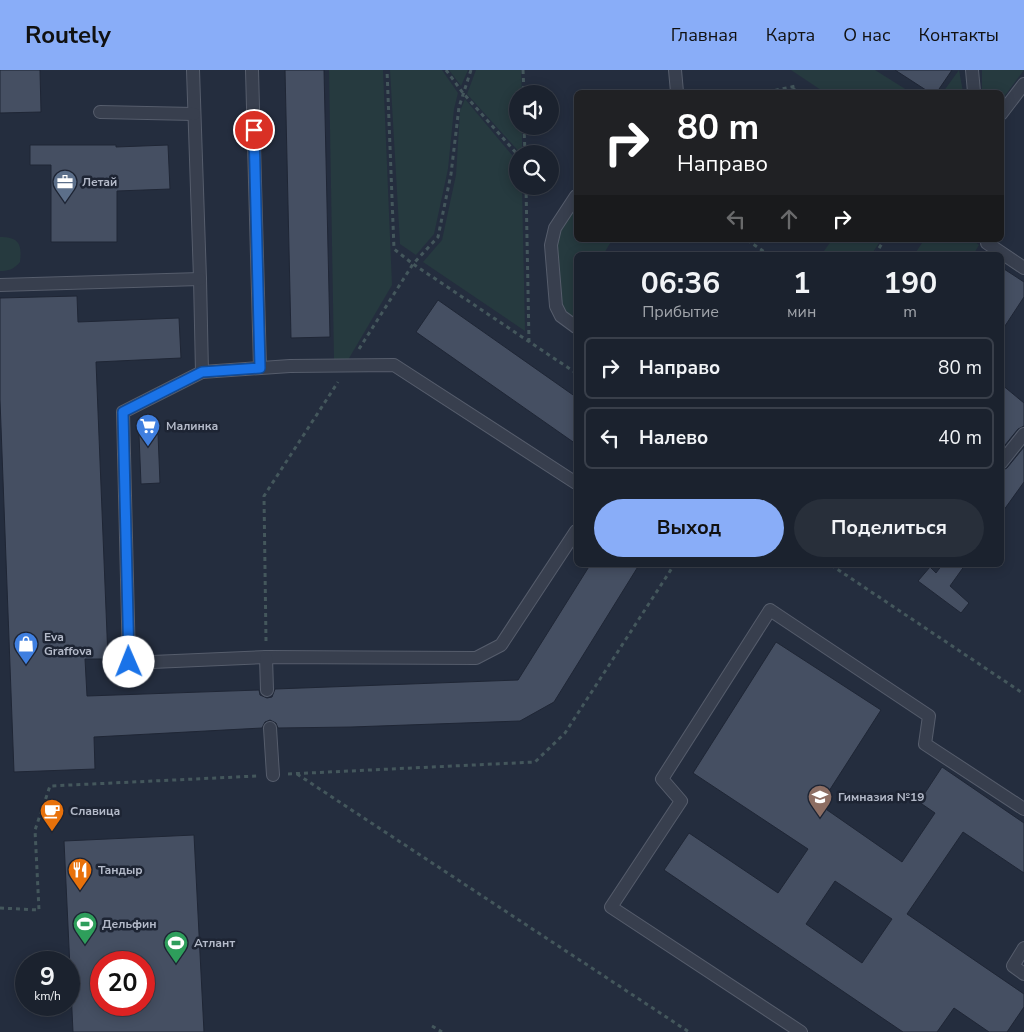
<!DOCTYPE html>
<html lang="ru">
<head>
<meta charset="utf-8">
<style>
  body { margin:0; font-family:"Nunito Sans",sans-serif; background:#282f3a; color:#f1f3f6; height:100vh; display:flex; flex-direction:column; font-size:19px; white-space:nowrap }
  * { box-sizing:border-box; margin:0 }
  p { font-size:16px; color:#a0a4aa }
  .icon { flex:none; width:28px; height:28px; fill:none; stroke:currentColor; stroke-width:2; stroke-linecap:round; stroke-linejoin:round }
  .map { position:relative; flex:1; overflow:hidden }
  .side { position:absolute; left:574px; top:182px; width:430px; height:315px; display:flex; flex-direction:column; background:#1b222e; border-radius:8px; box-shadow:0 2px 12px #0003,0 0 0 1px #393f4a }
  .side>* { flex:none }
  .top-card { position:absolute; left:574px; top:20px; width:430px; height:152px; border-radius:8px; box-shadow:0 2px 12px #0003,0 0 0 1px #393f4a; background:#202124; color:#fff; overflow:hidden }
  .buttons { position:absolute; left:509px; top:15px; display:grid; gap:10px }
  .buttons a { display:grid; place-items:center; width:50px; height:50px; border-radius:50%; background:#1b222e; box-shadow:0 2px 12px #0003,0 0 0 1px #393f4a; font-size:25px }
  .speed { position:absolute; left:15px; top:881px; display:flex; gap:10px; font-size:25px; font-weight:700; text-align:center }
  .speed>* { display:grid; place-content:center; width:65px; height:65px; border-radius:50%; background:#1b222e; box-shadow:0 2px 12px #0003,0 0 0 1px #393f4a; line-height:1 }
  .speed small { font-size:12px; font-weight:400 }
  .speed .limit { border:8px solid #d22; background:#fff; color:#111 }
  .pin { position:absolute; display:grid; place-items:center; width:42px; height:42px; color:#fff; margin:-21px; border:2px solid #fff; border-radius:50%; box-shadow:0 1px 5px #0007 }
  .me { position:absolute; width:55px; margin:-28px; rotate:359deg; stroke-linejoin:round; filter:drop-shadow(0 0 4px #0008) }
  .turn { display:flex; align-items:center; gap:18px; height:105px; padding:0 20px; font-size:22px }
  .turn .icon { width:65px; height:65px; stroke-width:2.5 }
  .turn b { display:block; font-size:35px; line-height:42px }
  .lanes { display:flex; align-items:center; height:48px; padding:0 20px; background:#0003; justify-content:center; gap:25px; direction:ltr }
  .lanes .off { opacity:.35 }
  .eta { display:flex; justify-content:space-evenly; align-items:center; height:85px; text-align:center }
  .eta b { font-size:30px; font-weight:700; line-height:35px }
  .action { display:flex; gap:10px; margin-top:auto; padding:10px 20px }
  .action a { flex:1; height:58px; border-radius:30px; background:#89adf8; color:#111; font-size:20px; font-weight:700; line-height:58px; text-align:center }
  .action a+a { background:#282f3a; color:#f1f3f6 }
  ul { padding:0; list-style:none }
  li { display:flex; align-items:center; gap:15px; height:62px; margin:0 10px 8px; padding:0 10px; border:2px solid #393f4a; border-radius:8px }
  li div { flex:1 }
  li b { display:block; font-size:19px }
  li em { font-style:normal }
  header { display:flex; align-items:center; gap:30px; box-sizing:border-box; height:70px; padding:0 25px; background:#89adf8; color:#111 }
  header strong { font-size:24px }
  nav { display:flex; gap:28px; margin-inline-start:auto; font-size:18px }
  .map>svg:first-child { display:block }
  .green { fill:#263a3f }
  .building { fill:#454f62; stroke:#1f2635; fill-rule:evenodd }
  .lines { fill:none; stroke-linecap:round; stroke-linejoin:round }
  .lane-casing { stroke:#565d6c; stroke-width:14 }
  .path { stroke:#44575c; stroke-width:3; stroke-dasharray:4 4; stroke-linecap:butt }
  .lane { stroke:#383f4e; stroke-width:12 }
  .route-casing { stroke:#114b97; stroke-width:12 }
  .route { stroke:#1a73e8; stroke-width:9 }
  .labels { text-anchor:middle; stroke-width:5; stroke-linejoin:round; paint-order:stroke }
  .poi-label { font-size:12px; font-weight:bold; fill:#b4bac9; stroke:#1d2433; text-anchor:start }
</style>
</head>
<body>
<header>
<strong>Routely</strong>
<nav><a>Главная</a><a>Карта</a><a>О нас</a><a>Контакты</a></nav>
</header>
<div class="map">
<svg width="1024" height="962" viewBox="0 0 1024 962">
  <rect width="100%" height="100%" fill="#242d3e"/>
  <g class="green">
    <polygon points="329,0 383,0 392,215 348,290 334,290"/>
    <polygon points="390,0 442,0 458,23 454,39 448,99 434,164 416,185 400,174"/>
    <polygon points="449,0 468,0 461,16"/>
    <polygon points="476,0 521,0 522,24 518,24 518,56 522,56 522,84 521,84 467,24"/>
    <polygon points="791,0 875,0 910,22 824,22"/>
    <polygon points="959,0 963,22 943,22"/>
    <polygon points="982,0 1024,0 1001,31 1001,22 982,22"/>
    <polygon points="465,29 517,91 518,116 522,116 525,261 423,192 442,170 456,105 460,41"/>
    <path d="M576,135v35h36l-9,15h-27v66l-12,-9c-3,-15 -10,-68 -5,-81 3,-9 12,-18 17,-26z"/>
    <path d="M0,167c19,0 22,7 20,25 -6,7 -11,9 -20,9z"/>
    <polygon points="832,170 881,170 871,185 821,185"/>
    <polygon points="924,170 973,170 979,175 973,185 914,185"/>
  </g>
  <g class="building">
    <polygon points="0,0 40,0 41,42 0,43"/>
    <polygon points="285,0 324,0 330,267 291,268"/>
    <polygon points="895,0 952,0 937,22 929,22"/>
    <polygon points="30,75 116,75 116,77 168,75 170,119 117,121 117,172 51,172 51,95 30,95"/>
    <polygon points="1001,197 1024,212 1024,227 1001,262"/>
    <polygon points="77,226 78,252 179,248 181,288 96,292 108,589 85,589 87,626 259,620 260,625 267,628 272,627 275,619 518,610 590,495 639,495 554,632 520,651 351,657 278,658 276,653 270,650 265,652 262,658 94,667 95,699 14,702 0,330 0,228"/>
    <polygon points="438,230 576,327 576,374 416,262"/>
    <polygon points="1001,314 1024,333 1024,356 1018,359 1001,380"/>
    <polygon points="158,364 160,413 141,414 139,365"/>
    <polygon points="1024,377 1024,412 1001,444 1001,401 1007,398"/>
    <polygon points="942,495 965,495 950,516 969,533 961,543 918,511 930,497 936,503"/>
    <path d="M776,572l105,68 -61,95 82,57 33,-49 -16,-11 23,-35 82,56v50l-61,-41 -56,82 117,80v13l-17,25h-18l-35,-24 -17,24h-34l-239,-162 25,-37 89,60 30,-44 -115,-76zM835,811l57,38 -30,44 -56,-39z"/>
    <path d="M194,765l10,197h-131l-9,-191zM101,892h43v43h-43z"/>
  </g>
  <g class="lines">
    <defs>
      <g id="lane">
        <polyline points="193,0 200,209 202,302"/>
        <polyline points="252,0 260,298"/>
        <polyline points="675,0 677,22"/>
        <polyline points="972,0 974,22"/>
        <polyline points="100,42 194,44"/>
        <polyline points="1001,44 1024,14"/>
        <polyline points="576,126 555,158 551,175 556,236 561,246 576,257"/>
        <polyline points="987,170 987,173 1024,198"/>
        <polyline points="0,215 200,209"/>
        <polyline points="1001,393 1024,364"/>
        <polyline points="576,413 394,295 290,296 202,302 123,342 129,593 266,587 476,588 501,575 576,461"/>
        <polyline points="266,587 267,620"/>
        <polyline points="270,658 273,705"/>
        <polyline points="1024,878 1013,896 1024,904"/>
        <polyline points="801,962 611,837 681,731 662,709 770,540 929,646 925,674 1024,739"/>
      </g>
    </defs>
    <use href="#lane" class="lane-casing"/>
    <g class="path">
      <polyline points="446,0 463,23 518,85"/>
      <polyline points="471,0 459,37 451,104 438,167 413,194 576,303"/>
      <polyline points="523,0 524,24"/>
      <polyline points="767,22 796,16 792,22"/>
      <polyline points="524,56 525,84"/>
      <polyline points="526,116 529,272"/>
      <polyline points="747,170 769,185"/>
      <polyline points="875,185 884,170"/>
      <polyline points="359,279 413,194 394,179 387,0"/>
      <polyline points="831,495 1024,624"/>
      <polyline points="266,571 264,426 338,312"/>
      <polyline points="288,704 535,692 565,663 674,495"/>
      <polyline points="297,704 689,962"/>
      <polyline points="0,838 39,840 35,760 50,716 257,706"/>
      <polyline points="432,956 442,962"/>
    </g>
    <use href="#lane" class="lane"/>
  </g>
  <g class="lines">
    <defs>
      <polyline id="route" points="129,592 123,342 202,302 260,298 254,60"/>
    </defs>
    <use href="#route" class="route-casing"/>
    <use href="#route" class="route"/>
  </g>
  <defs>
    <symbol id="office-pin" viewBox="-11 -11 22 30"><path d="M0 17L-7.5 6A9.5 9.5 0 1 1 7.5 6Z" fill="#5c6f8a" stroke="#1d2433"/><path d="M-6-3h4V-5.5h4V-3h4V5H-6ZM-1-4.5V-3h2v-1.5ZM-6 0V1H6V0Z" fill="#fff"/></symbol>
    <symbol id="supermarket-pin" viewBox="-11 -11 22 30"><path d="M0 17L-7.5 6A9.5 9.5 0 1 1 7.5 6Z" fill="#3f7fe0" stroke="#1d2433"/><path d="M-6-5.5h2.5l.6 2H6L4.5 2H-2.5L-4.4-4H-6ZM-1.5 3.2a1.3 1.3 0 1 0 .1 0ZM3 3.2a1.3 1.3 0 1 0 .1 0Z" fill="#fff"/></symbol>
    <symbol id="shop-pin" viewBox="-11 -11 22 30"><path d="M0 17L-7.5 6A9.5 9.5 0 1 1 7.5 6Z" fill="#3f7fe0" stroke="#1d2433"/><path d="M-5-2.5h2.3a2.7 3.5 0 0 1 5.4 0H5L5.5 6h-11ZM-1.5-2.5h3a1.5 2.3 0 0 0-3 0Z" fill="#fff"/></symbol>
    <symbol id="school-pin" viewBox="-11 -11 22 30"><path d="M0 17L-7.5 6A9.5 9.5 0 1 1 7.5 6Z" fill="#8d6e63" stroke="#1d2433"/><path d="M0-5L7-2L0 1L-7-2ZM-4 1L0 2.5L4 1V4Q0 6-4 4Z" fill="#fff"/></symbol>
    <symbol id="cafe-pin" viewBox="-11 -11 22 30"><path d="M0 17L-7.5 6A9.5 9.5 0 1 1 7.5 6Z" fill="#e8710a" stroke="#1d2433"/><path d="M-5.5-4.5H6V0H3Q3 3.5 0 3.5H-2.5Q-5.5 3.5-5.5 0ZM3-3.2v2h1.7v-2ZM-6 4.5H4V6H-6Z" fill="#fff"/></symbol>
    <symbol id="restaurant-pin" viewBox="-11 -11 22 30"><path d="M0 17L-7.5 6A9.5 9.5 0 1 1 7.5 6Z" fill="#e8710a" stroke="#1d2433"/><path d="M-5-6h1v4h1v-4h1v4h1v-4h1v5L-1.5 .5V6h-2V.5L-5-1ZM5-6V6H3V1.5H1.5Q1.5-4 5-6Z" fill="#fff"/></symbol>
    <symbol id="stadium-pin" viewBox="-11 -11 22 30"><path d="M0 17L-7.5 6A9.5 9.5 0 1 1 7.5 6Z" fill="#2e9e5b" stroke="#1d2433"/><path d="M0-5a6.5 5 0 1 0 0 10a6.5 5 0 1 0 0-10ZM-3.5-1.8h7v3.6h-7Z" fill="#fff"/></symbol>
  </defs>
  <g fill-rule="evenodd">
    <use href="#office-pin" x="51" y="98" width="28" height="38"/>
    <use href="#supermarket-pin" x="134" y="342" width="28" height="38"/>
    <use href="#shop-pin" x="12" y="560" width="28" height="38"/>
    <use href="#school-pin" x="806" y="713" width="28" height="38"/>
    <use href="#cafe-pin" x="38" y="727" width="28" height="38"/>
    <use href="#restaurant-pin" x="66" y="786" width="28" height="38"/>
    <use href="#stadium-pin" x="71" y="840" width="28" height="38"/>
    <use href="#stadium-pin" x="162" y="859" width="28" height="38"/>
  </g>
  <g class="labels">
    <g class="poi-label">
      <text x="82" y="116">Летай</text>
      <text x="166" y="360">Малинка</text>
      <text x="44" y="571">Eva<tspan x="44" dy="14">Graffova</tspan></text>
      <text x="838" y="731">Гимназия №19</text>
      <text x="70" y="745">Славица</text>
      <text x="98" y="804">Тандыр</text>
      <text x="102" y="858">Дельфин</text>
      <text x="194" y="877">Атлант</text>
    </g>
  </g>
</svg>
<div class="buttons">
<a><svg class="icon" aria-label="sound" viewBox="0 0 24 24"><path d="M4 9h4l5-4v14l-5-4H4zM17 9q2 3 0 6"/></svg></a>
<a><svg class="icon" aria-label="search" viewBox="0 0 24 24"><circle cx="10" cy="10" r="6"/><path d="M15 15l6 6"/></svg></a>
</div>
<div class="speed"><div>9<small>km/h</small></div><div class="limit">20</div></div>
<div class="pin" style="left:254px;top:60px;background:#d93025"><svg class="icon" aria-label="arrive" viewBox="0 0 24 24"><path d="M6 21V4h12l-3 4 3 4H6"/></svg></div>
<svg class="me" style="left:129px;top:592px" viewBox="-20 -20 40 40"><circle r="19" fill="#fff"/><path d="M0-13L10 11 0 6-10 11z" fill="#1a73e8"/></svg>
<div class="top-card">
<div class="turn"><svg class="icon" aria-label="right" viewBox="0 0 24 24"><path d="M7 20v-9h11M14 6l5 5-5 5"/></svg><div><b>80 m</b>Направо</div></div>
<div class="lanes"><svg class="icon off" aria-label="left" viewBox="0 0 24 24"><path d="M17 20v-9H6M10 6l-5 5 5 5"/></svg><svg class="icon off" aria-label="ahead" viewBox="0 0 24 24"><path d="M12 20V5M6 11l6-6 6 6"/></svg><svg class="icon" aria-label="right" viewBox="0 0 24 24"><path d="M7 20v-9h11M14 6l5 5-5 5"/></svg></div>
</div>
<section class="side">
<div class="eta">
<div><b>06:36</b><p>Прибытие</p></div>
<div><b>1</b><p>мин</p></div>
<div><b>190</b><p>m</p></div>
</div>
<ul>
<li><svg class="icon" aria-label="right" viewBox="0 0 24 24"><path d="M7 20v-9h11M14 6l5 5-5 5"/></svg><div><b>Направо</b></div><em>80 m</em></li>
<li><svg class="icon" aria-label="left" viewBox="0 0 24 24"><path d="M17 20v-9H6M10 6l-5 5 5 5"/></svg><div><b>Налево</b></div><em>40 m</em></li>
</ul>
<div class="action"><a>Выход</a><a>Поделиться</a></div>
</section>
</div>
</body>
</html>
